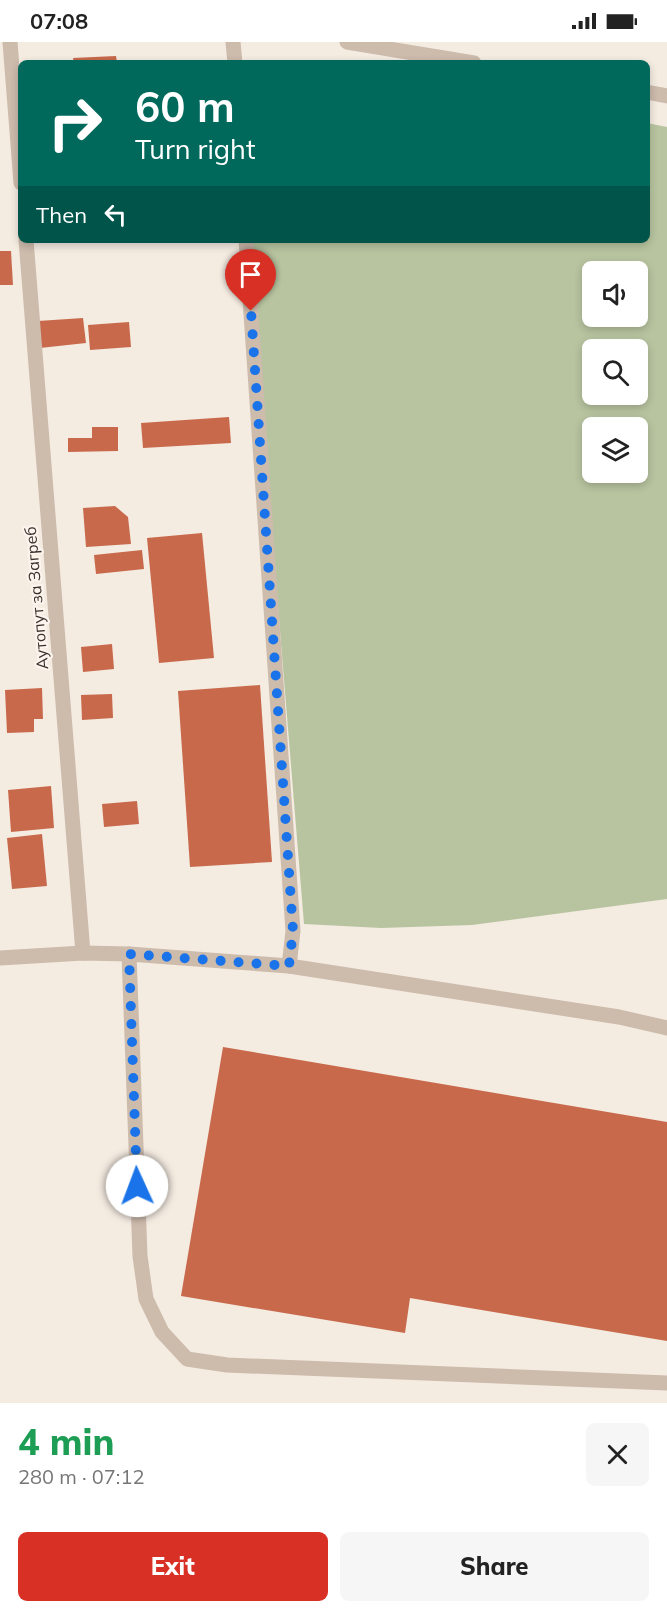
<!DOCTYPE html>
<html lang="en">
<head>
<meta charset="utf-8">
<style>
  body { margin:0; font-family:Mulish,sans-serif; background:#f6f6f6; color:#222; height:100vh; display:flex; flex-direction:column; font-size:22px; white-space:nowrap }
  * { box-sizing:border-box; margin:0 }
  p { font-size:20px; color:#767676 }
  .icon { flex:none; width:33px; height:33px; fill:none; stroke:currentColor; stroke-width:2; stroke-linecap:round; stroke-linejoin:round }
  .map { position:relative; height:1361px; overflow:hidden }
  .drawer { display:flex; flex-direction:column; background:#fff; flex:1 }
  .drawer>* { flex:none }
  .guide { position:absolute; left:18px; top:18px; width:632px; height:183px; border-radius:9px; box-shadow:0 3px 9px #0003; background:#00695c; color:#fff; overflow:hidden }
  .buttons { position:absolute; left:582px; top:219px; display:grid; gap:12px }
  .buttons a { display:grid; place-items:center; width:66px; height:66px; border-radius:9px; background:#fff; box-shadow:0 3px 9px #0003; font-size:30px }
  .pin { position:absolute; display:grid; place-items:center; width:51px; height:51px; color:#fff; margin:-62px -26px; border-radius:50% 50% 50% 0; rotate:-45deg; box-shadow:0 0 6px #0007 }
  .pin .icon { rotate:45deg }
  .me { position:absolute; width:66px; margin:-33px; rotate:358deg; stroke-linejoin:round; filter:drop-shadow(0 0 4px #0008) }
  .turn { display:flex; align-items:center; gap:21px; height:126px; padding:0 18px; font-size:27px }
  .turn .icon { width:78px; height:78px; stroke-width:2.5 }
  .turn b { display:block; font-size:42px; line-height:51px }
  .then { display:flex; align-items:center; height:57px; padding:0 18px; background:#0003; gap:12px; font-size:22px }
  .round { display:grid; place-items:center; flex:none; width:63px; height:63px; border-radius:9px; background:#f6f6f6 }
  .overview { display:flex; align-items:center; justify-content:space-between; height:102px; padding:0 18px }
  h1 { font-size:36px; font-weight:800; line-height:45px; color:#1e9e55 }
  .cta { display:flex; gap:12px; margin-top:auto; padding:12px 18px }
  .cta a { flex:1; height:69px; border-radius:9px; background:#d93025; color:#fff; font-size:24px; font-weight:800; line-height:69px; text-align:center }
  .cta a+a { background:#f6f6f6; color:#222 }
  .status { display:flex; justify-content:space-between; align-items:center; height:42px; padding:0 30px; background:#fff; direction:ltr }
  .status svg { height:16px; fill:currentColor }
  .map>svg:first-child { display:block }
  .green { fill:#b8c4a0; fill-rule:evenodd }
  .building { fill:#c8694b }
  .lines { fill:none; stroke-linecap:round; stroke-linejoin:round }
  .minor { stroke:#cdbbac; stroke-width:15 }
  .route { stroke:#1a73e8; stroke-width:10; stroke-dasharray:0 18 }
  .labels { text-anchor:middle; stroke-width:4.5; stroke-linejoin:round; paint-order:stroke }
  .street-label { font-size:16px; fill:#3b302b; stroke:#fbf5ee }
</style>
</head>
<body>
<div class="status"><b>07:08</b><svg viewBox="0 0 49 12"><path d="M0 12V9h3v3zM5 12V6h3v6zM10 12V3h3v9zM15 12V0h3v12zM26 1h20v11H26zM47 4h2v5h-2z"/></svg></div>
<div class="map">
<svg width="667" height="1361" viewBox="0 0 667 1361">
  <rect width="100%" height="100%" fill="#f4ebe1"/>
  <path class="green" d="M647,81l20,4v772l-195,26 -91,3 -77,-4 -56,-684h398zM592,230h46v44h-46zM592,308h46v44h-46zM592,386h46v44h-46z"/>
  <g class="building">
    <polygon points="116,14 117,21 74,21 73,16"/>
    <polygon points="0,209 11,209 13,243 0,243"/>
    <polygon points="83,276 86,301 40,306 38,279"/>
    <polygon points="129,280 131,305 90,308 88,283"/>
    <polygon points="229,375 231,401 143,406 141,381"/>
    <polygon points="92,385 118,385 118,409 68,410 68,396 92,396"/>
    <polygon points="115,464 128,475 131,502 86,505 83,466"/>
    <polygon points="202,491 214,616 159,621 147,496"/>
    <polygon points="142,508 144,527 96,532 94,513"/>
    <polygon points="112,602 114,627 83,630 81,605"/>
    <polygon points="260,643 272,820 190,825 178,649"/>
    <polygon points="42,646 43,677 34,677 34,690 7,691 5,648"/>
    <polygon points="112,652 113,676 82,678 81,653"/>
    <polygon points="51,744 54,786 11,790 8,748"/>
    <polygon points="137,759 139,782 104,785 102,762"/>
    <polygon points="42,792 47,844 12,847 7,796"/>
    <polygon points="223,1005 667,1080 667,1299 410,1256 405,1291 181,1254"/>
  </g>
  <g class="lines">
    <g class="minor">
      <polyline points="10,0 21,141"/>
      <polyline points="233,0 235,21"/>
      <polyline points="347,0 474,21"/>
      <polyline points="646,50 667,54"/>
      <polyline points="26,198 83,911"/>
      <polyline points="246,198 293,889 289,924"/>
      <polyline points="129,912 140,1214 146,1257 162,1290 187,1317 227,1323 667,1341"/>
      <polyline points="0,916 83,911 129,912 289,924 619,975 667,986"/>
    </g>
  </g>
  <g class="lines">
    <polyline class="route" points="137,1144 129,912 289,924 293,889 251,269"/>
  </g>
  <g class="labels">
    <g class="street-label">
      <text transform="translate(36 556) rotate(-95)" y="6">Аутопут за Загреб</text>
    </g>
  </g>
</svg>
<div class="buttons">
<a><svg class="icon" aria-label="sound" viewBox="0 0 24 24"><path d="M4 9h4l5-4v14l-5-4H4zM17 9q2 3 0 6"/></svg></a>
<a><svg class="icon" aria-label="search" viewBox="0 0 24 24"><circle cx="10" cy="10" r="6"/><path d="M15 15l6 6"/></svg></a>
<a><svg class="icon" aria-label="layers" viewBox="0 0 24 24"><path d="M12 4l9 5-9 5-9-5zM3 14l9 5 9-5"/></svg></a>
</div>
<div class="pin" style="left:251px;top:269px;background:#d93025"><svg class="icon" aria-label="arrive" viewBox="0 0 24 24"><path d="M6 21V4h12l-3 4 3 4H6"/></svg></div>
<svg class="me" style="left:137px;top:1144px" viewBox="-20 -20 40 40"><circle r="19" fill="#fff"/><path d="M0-13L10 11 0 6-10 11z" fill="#1a73e8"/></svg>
<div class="guide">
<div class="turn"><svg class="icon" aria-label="right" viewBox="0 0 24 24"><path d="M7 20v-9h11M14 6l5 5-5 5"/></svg><div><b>60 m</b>Turn right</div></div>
<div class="then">Then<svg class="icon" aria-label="left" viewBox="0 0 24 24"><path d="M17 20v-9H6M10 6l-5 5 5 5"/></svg></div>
</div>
</div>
<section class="drawer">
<div class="overview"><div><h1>4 min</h1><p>280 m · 07:12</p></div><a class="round"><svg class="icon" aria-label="close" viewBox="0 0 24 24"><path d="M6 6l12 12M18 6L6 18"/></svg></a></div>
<div class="cta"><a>Exit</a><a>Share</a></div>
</section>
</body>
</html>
